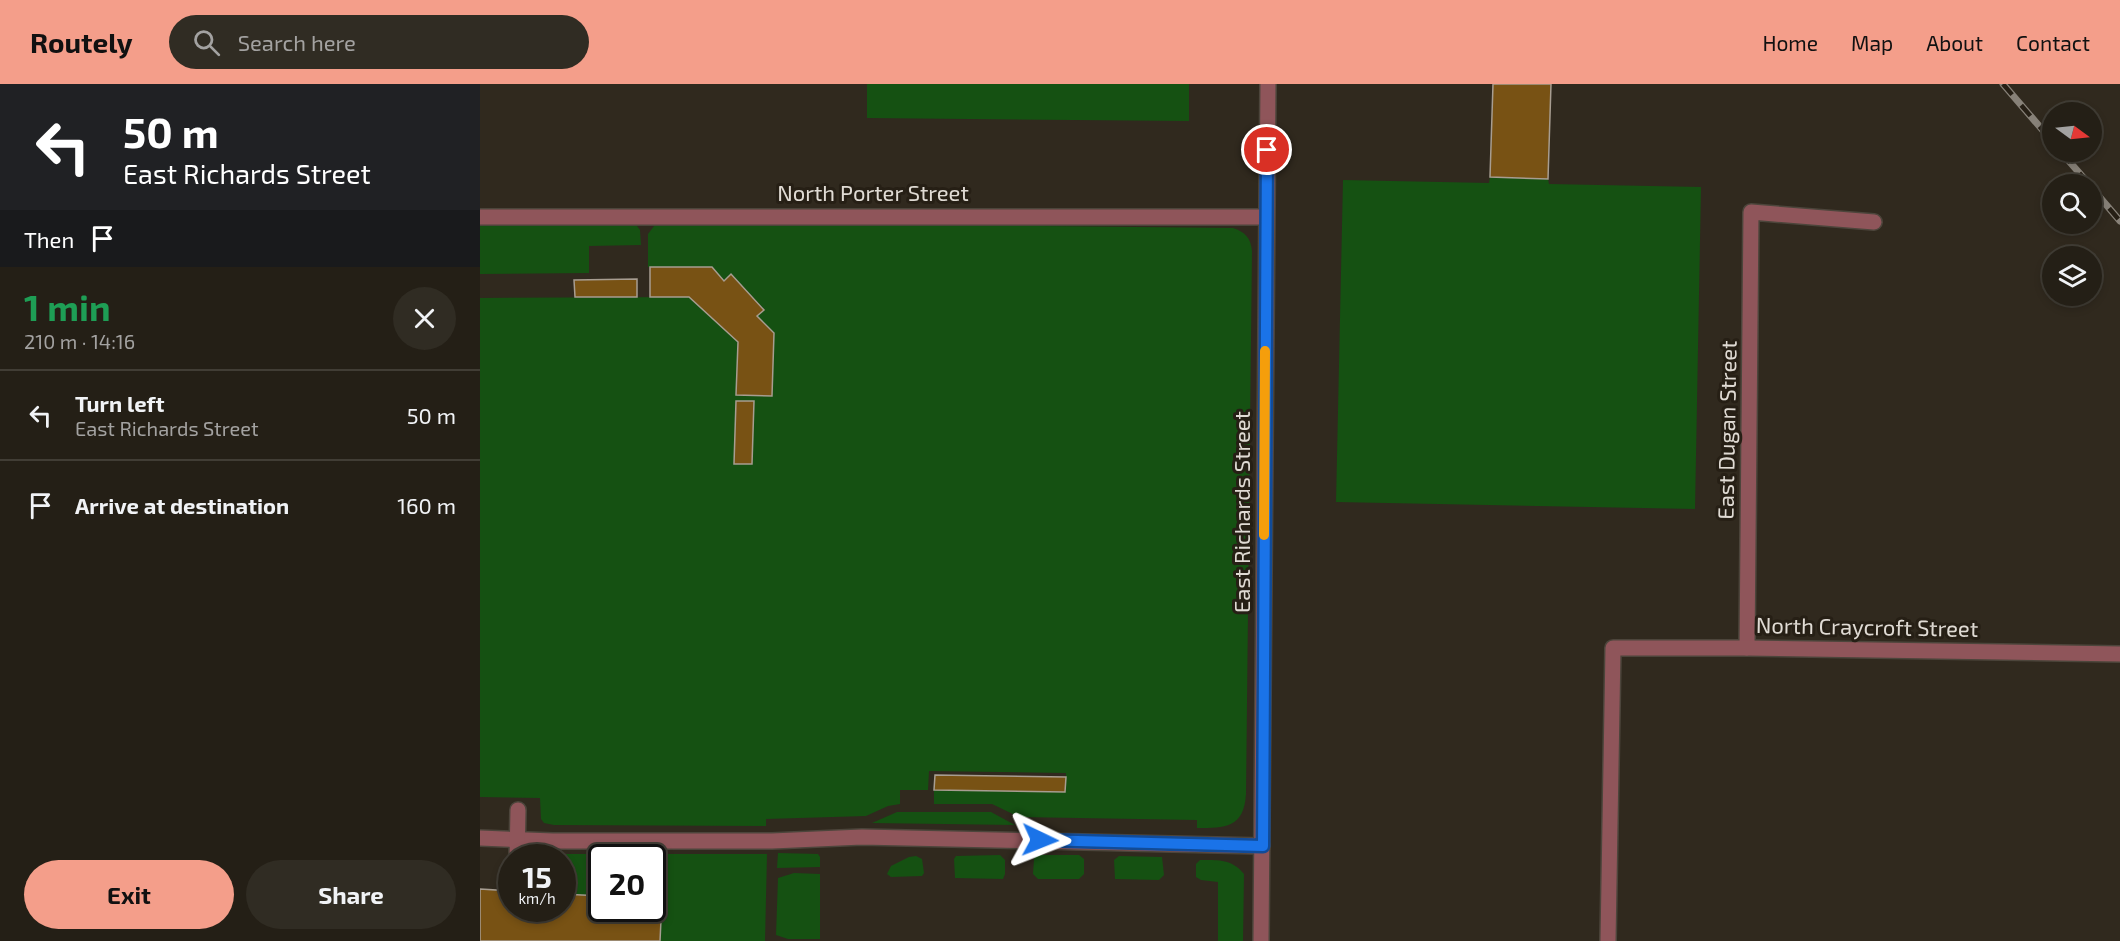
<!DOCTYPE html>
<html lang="en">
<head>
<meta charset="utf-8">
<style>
  body { margin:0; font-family:"Exo 2",sans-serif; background:#302c23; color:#f1f3f6; height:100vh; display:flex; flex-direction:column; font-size:22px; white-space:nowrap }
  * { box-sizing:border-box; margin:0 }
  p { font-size:20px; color:#a3a2a1 }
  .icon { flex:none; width:33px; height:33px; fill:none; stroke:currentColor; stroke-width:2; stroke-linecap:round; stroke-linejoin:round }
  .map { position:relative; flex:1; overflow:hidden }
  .details { display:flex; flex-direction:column; background:#241f16; width:480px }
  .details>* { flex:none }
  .banner { background:#202124; color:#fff; overflow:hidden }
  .needle { width:39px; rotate:105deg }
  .buttons { position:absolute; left:1562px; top:18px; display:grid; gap:12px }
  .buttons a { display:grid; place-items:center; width:60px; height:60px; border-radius:50%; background:#241f16; box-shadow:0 3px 9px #0003,0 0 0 2px #413d35; font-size:30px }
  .speed { position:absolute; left:18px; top:760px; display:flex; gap:12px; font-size:30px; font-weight:700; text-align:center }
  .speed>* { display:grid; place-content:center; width:78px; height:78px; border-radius:50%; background:#241f16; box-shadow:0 3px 9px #0003,0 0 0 2px #413d35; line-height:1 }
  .speed small { font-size:15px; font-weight:400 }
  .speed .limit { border:3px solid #111; border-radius:9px; background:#fff; color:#111 }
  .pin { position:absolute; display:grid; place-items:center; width:51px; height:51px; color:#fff; margin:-26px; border:3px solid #fff; border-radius:50%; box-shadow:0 2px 6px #0007 }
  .me { position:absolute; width:66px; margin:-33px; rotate:92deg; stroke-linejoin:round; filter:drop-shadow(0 0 4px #0008) }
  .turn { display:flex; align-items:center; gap:21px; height:126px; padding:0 24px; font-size:27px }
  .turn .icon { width:78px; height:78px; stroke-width:2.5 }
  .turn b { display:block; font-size:42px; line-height:51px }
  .then { display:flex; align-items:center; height:57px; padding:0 24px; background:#0003; gap:12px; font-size:22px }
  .round { display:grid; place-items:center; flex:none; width:63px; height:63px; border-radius:32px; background:#302c23 }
  .headline { display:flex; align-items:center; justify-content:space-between; height:102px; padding:0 24px }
  h1 { font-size:36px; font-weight:700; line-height:45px; color:#1e9e55 }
  .cta { display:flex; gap:12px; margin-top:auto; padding:12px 24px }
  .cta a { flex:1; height:69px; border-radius:36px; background:#f49e8a; color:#111; font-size:24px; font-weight:700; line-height:69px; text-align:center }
  .cta a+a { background:#302c23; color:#f1f3f6 }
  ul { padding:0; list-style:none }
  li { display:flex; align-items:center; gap:18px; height:90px; padding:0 24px; border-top:2px solid #413d35 }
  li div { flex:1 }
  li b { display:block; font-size:22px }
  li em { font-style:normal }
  header { display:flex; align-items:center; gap:36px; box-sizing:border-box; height:84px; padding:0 30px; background:#f49e8a; color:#111 }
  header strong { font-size:28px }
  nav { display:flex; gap:33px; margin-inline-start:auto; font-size:21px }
  .search { width:420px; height:54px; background:#302c23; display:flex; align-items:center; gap:15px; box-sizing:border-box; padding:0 21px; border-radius:33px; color:#a3a2a1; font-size:22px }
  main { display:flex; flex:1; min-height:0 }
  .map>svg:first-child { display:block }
  .green { fill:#155112; fill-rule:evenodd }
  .building { fill:#785214; stroke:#a79d91; stroke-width:1.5 }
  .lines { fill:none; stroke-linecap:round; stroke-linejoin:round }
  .minor-casing { stroke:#4c453b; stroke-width:18 }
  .minor { stroke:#8f555a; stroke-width:15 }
  .rail-casing { stroke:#878178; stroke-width:7 }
  .rail { stroke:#261f15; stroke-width:4.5; stroke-dasharray:14; stroke-linecap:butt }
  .route-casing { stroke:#114b97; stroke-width:15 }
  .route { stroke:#1a73e8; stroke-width:10 }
  .slow { stroke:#f59e0b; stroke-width:10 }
  .labels { text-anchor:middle; stroke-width:6; stroke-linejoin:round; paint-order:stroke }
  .street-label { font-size:22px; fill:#e0dbd4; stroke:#261f15 }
</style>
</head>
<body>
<header>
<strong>Routely</strong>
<div class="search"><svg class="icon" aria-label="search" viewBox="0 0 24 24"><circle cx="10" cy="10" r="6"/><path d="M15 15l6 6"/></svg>Search here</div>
<nav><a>Home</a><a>Map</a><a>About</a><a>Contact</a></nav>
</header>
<main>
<section class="details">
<div class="banner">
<div class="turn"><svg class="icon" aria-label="left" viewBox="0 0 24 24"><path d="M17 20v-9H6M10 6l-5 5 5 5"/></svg><div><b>50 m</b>East Richards Street</div></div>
<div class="then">Then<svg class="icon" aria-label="arrive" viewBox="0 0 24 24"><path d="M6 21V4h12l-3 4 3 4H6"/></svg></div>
</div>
<div class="headline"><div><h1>1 min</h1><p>210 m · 14:16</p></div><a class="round"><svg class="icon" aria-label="close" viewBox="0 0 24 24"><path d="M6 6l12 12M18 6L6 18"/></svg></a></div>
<ul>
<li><svg class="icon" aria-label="left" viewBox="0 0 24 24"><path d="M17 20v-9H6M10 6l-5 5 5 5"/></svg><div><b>Turn left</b><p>East Richards Street</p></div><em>50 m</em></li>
<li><svg class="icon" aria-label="arrive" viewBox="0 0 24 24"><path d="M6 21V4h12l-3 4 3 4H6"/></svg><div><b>Arrive at destination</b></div><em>160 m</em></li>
</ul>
<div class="cta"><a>Exit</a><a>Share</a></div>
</section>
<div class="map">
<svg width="1640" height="857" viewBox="0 0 1640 857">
  <rect width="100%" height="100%" fill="#30291e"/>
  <g class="green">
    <polygon points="387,0 709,0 709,37 387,34"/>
    <polygon points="1010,93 1068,95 1069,100 1221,103 1215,425 856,418 863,96 1009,99"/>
    <polygon points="0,138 154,138 160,146 161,161 109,162 109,189 0,190"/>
    <path d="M177,138l576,6c12,4 18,10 19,23l-6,543c-2,34 -21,34 -49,34v-8l-178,-3 -27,-13h-58v-14l131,2 1,-19 -137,-2 -1,19h-28v14l-12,2 -22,10 -100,3v7l-212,-1 -10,-2 -3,-4 -1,-21 -60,-1v-499l209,-1 49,45 -2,53 35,1 2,-63 -16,-17 7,-7 -32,-34 -8,6 -12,-14h-64v-33zM256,317h18l-2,63h-17z"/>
    <polygon points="417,728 511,728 535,741 392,739"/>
    <polygon points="298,769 338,770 340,773 340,783 297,784"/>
    <polygon points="74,770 287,770 285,857 180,857 182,815 173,814 172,774 122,774 121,812 83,810 82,774 74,774"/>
    <polygon points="520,771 525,776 525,790 523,795 475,794 474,775 476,772"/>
    <polygon points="556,771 599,771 604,775 604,790 599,795 558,795 553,790 554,775"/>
    <polygon points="639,772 682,773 684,791 679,796 635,795 634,776"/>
    <polygon points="429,773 436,772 442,775 444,789 442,792 411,793 407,790 411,782"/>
    <path d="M720,776c19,0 32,-1 44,14l-1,67h-25v-59l-17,-2 -5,-3v-13z"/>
    <polygon points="314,789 340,790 340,855 308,855 296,851 298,794"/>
  </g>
  <g class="building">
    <polygon points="1013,0 1071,0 1068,95 1010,93"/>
    <polygon points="170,183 232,183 244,197 251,190 284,226 277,232 294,249 292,312 256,311 258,258 209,213 170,213"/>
    <polygon points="157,195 157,213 95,213 94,196"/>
    <polygon points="256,317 274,317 272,380 254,380"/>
    <polygon points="455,691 586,693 585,708 454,706"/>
    <polygon points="0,805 32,807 32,825 82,825 82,810 122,812 122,825 172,825 172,814 182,815 180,857 0,857"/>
  </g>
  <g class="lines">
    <defs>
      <g id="minor">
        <polyline points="0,133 786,133"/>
        <polyline points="1267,564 1271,128 1394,138"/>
        <polyline points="0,754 73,757 292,757 382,753 782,762"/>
        <polyline points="37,774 38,726"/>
        <polyline points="781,857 788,0"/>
        <polyline points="1128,857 1133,564 1267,564 1640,570"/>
      </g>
    </defs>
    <use href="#minor" class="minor-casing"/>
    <use href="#minor" class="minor"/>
    <defs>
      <g id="rail">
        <polyline points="1523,0 1572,57"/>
        <polyline points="1581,68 1609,100"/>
        <polyline points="1611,103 1640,137"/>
      </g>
    </defs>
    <use href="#rail" class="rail-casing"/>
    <use href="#rail" class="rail"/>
  </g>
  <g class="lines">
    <defs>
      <polyline id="route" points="560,756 783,762 787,66"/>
    </defs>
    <use href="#route" class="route-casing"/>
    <use href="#route" class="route"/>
    <polyline class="slow" points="784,451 785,267"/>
  </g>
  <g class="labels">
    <g class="street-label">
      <text x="393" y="117">North Porter Street</text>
      <text transform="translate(1247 346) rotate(-89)" y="8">East Dugan Street</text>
      <text transform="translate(762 428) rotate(-90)" y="8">East Richards Street</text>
      <text transform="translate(1387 543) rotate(1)" y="8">North Craycroft Street</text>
    </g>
  </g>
</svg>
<div class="buttons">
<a><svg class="needle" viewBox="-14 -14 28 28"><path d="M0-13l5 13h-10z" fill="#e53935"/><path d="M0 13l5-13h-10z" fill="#a3a2a1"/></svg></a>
<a><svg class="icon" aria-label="search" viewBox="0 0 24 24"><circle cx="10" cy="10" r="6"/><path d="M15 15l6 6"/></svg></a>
<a><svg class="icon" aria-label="layers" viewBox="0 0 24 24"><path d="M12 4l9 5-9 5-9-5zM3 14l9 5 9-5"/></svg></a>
</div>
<div class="speed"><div>15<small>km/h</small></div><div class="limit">20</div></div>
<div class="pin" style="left:787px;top:66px;background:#d93025"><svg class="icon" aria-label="arrive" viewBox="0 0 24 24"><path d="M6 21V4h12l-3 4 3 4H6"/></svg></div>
<svg class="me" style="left:560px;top:756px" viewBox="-20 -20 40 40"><path d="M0-17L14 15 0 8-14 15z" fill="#1a73e8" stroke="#fff" stroke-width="4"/></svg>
</div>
</main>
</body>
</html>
